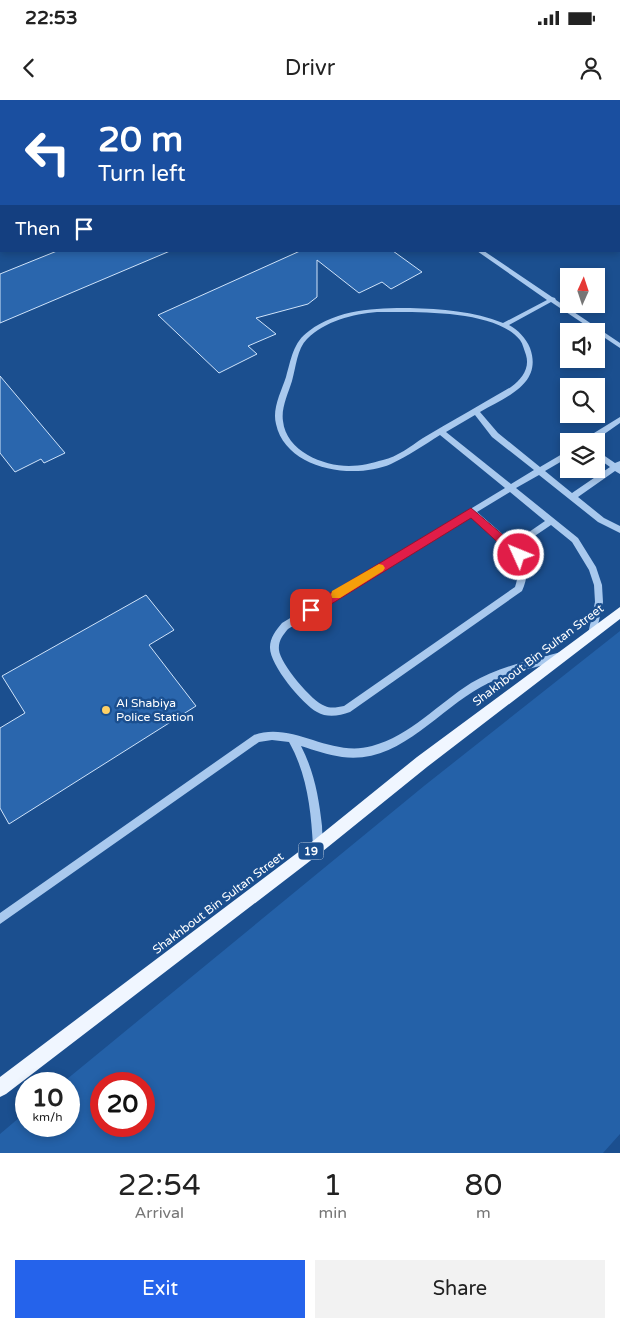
<!DOCTYPE html>
<html lang="en">
<head>
<meta charset="utf-8">
<style>
  body { margin:0; font-family:"Varela Round",sans-serif; background:#f2f2f2; color:#222; height:100vh; display:flex; flex-direction:column; font-size:19px; white-space:nowrap }
  * { box-sizing:border-box; margin:0 }
  p { font-size:16px; color:#767676 }
  .icon { flex:none; width:28px; height:28px; fill:none; stroke:currentColor; stroke-width:2; stroke-linecap:round; stroke-linejoin:round }
  .map { position:relative; height:1053px; overflow:hidden }
  .sheet { display:flex; flex-direction:column; background:#fff; flex:1 }
  .sheet>* { flex:none }
  .top-card { position:absolute; left:0px; top:0px; width:620px; height:152px; box-shadow:0 2px 8px #0003; background:#1a4fa0; color:#fff; overflow:hidden }
  .needle { width:32px; rotate:3deg }
  .buttons { position:absolute; left:560px; top:168px; display:grid; gap:10px }
  .buttons a { display:grid; place-items:center; width:45px; height:45px; border-radius:0px; background:#fff; box-shadow:0 2px 8px #0003; font-size:25px }
  .speed { position:absolute; left:15px; top:972px; display:flex; gap:10px; font-size:25px; font-weight:700; text-align:center }
  .speed>* { display:grid; place-content:center; width:65px; height:65px; border-radius:50%; background:#fff; box-shadow:0 2px 8px #0003; line-height:1 }
  .speed small { font-size:12px; font-weight:400 }
  .speed .limit { border:8px solid #d22; background:#fff; color:#111 }
  .pin { position:absolute; display:grid; place-items:center; width:42px; height:42px; color:#fff; margin:-21px; border-radius:10px; box-shadow:0 2px 8px #0006 }
  .me { position:absolute; width:55px; margin:-28px; rotate:314deg; stroke-linejoin:round; filter:drop-shadow(0 0 4px #0008) }
  .turn { display:flex; align-items:center; gap:18px; height:105px; padding:0 15px; font-size:22px }
  .turn .icon { width:65px; height:65px; stroke-width:2.5 }
  .turn b { display:block; font-size:35px; line-height:42px }
  .then { display:flex; align-items:center; height:48px; padding:0 15px; background:#0003; gap:10px; font-size:19px }
  .eta { display:flex; justify-content:space-evenly; align-items:center; height:85px; text-align:center }
  .eta b { font-size:30px; font-weight:600; line-height:35px }
  .button { display:flex; gap:10px; margin-top:auto; padding:10px 15px }
  .button a { flex:1; height:58px; border-radius:0px; background:#2563eb; color:#fff; font-size:20px; font-weight:600; line-height:58px; text-align:center }
  .button a+a { background:#f2f2f2; color:#222 }
  .status { display:flex; justify-content:space-between; align-items:center; height:35px; padding:0 25px; background:#fff; direction:ltr }
  .status svg { height:14px; fill:currentColor }
  header { display:flex; justify-content:space-between; align-items:center; height:65px; padding:0 15px; background:#fff; font-size:22px; font-weight:600 }
  .map>svg:first-child { display:block }
  .green { fill:#2461a8; fill-rule:evenodd }
  .building { fill:#2a66ad; stroke:#cfe3fa }
  .lines { fill:none; stroke-linecap:round; stroke-linejoin:round }
  .minor { fill:#a9c9ee; fill-rule:evenodd }
  .major { fill:#f0f6ff; fill-rule:evenodd }
  .route { fill:#e11d48; stroke:#92132f }
  .slow { fill:#f59e0b }
  .poi-dot { fill:#ffd166; stroke:#1b4f8f; stroke-width:2 }
  .labels { text-anchor:middle; stroke-width:5; stroke-linejoin:round; paint-order:stroke }
  .shield { fill:#1b4f8f; stroke:#bbcadd; stroke-width:1 }
  .shield-label { font-size:11px; font-weight:bold; fill:#fff }
  .street-label { font-size:12px; fill:#fff; stroke:#1b4f8f }
  .poi-label { font-size:12px; fill:#fff; stroke:#1b4f8f; text-anchor:start }
</style>
</head>
<body>
<div class="status"><b>22:53</b><svg viewBox="0 0 49 12"><path d="M0 12V9h3v3zM5 12V6h3v6zM10 12V3h3v9zM15 12V0h3v12zM26 1h20v11H26zM47 4h2v5h-2z"/></svg></div>
<header><svg class="icon" aria-label="back" viewBox="0 0 24 24"><path d="M15 5l-7 7 7 7"/></svg>Drivr<svg class="icon" aria-label="person" viewBox="0 0 24 24"><circle cx="12" cy="8" r="4"/><path d="M4 21q1-7 8-7t8 7"/></svg></header>
<div class="map">
<svg width="620" height="1053" viewBox="0 0 620 1053">
  <rect width="100%" height="100%" fill="#1b4f8f"/>
  <path class="green" d="M620,531v503l-17,19h-603v-19l26,-22v14h43v-42h-8l363,-298zM101,984h43v42h-43z"/>
  <g class="building">
    <polygon points="57,151 170,151 0,223 0,174"/>
    <polygon points="300,151 393,151 422,172 391,189 382,182 359,193 317,160 317,197 308,204 256,218 276,234 248,246 257,254 219,273 158,215"/>
    <polygon points="0,276 65,353 44,363 41,359 15,372 0,353"/>
    <polygon points="146,495 174,530 149,545 196,606 9,724 0,708 0,628 25,613 2,576"/>
  </g>
  <g class="lines">
    <g class="minor">
      <polygon points="15,0 24,0 25,1 17,1"/>
      <polygon points="491,0 497,0 498,1 492,1"/>
      <polygon points="504,0 511,0 512,1 506,1"/>
      <polygon points="1,5 1,9 0,10 0,6"/>
      <polygon points="1,53 1,57 0,58 0,54"/>
      <polygon points="619,96 620,97 620,101 619,100"/>
      <polygon points="619,111 620,111 620,116 619,115"/>
      <polygon points="0,137 1,137 1,141 0,142"/>
      <path d="M477,151h7l68,46 3,1 1,2 64,43v5l-69,-46 -42,23c9,5 17,13 21,23 13,36 -24,49 -50,64l18,21 42,34 29,-17v7l-24,14 27,22 38,-26 -14,-10v-7l19,13 5,-2v13l-5,-3 -37,26 26,21 16,8v7l-22,-11 -59,-47 -23,13 62,50 18,29 6,18 1,17 -7,32 -1,3h-6l-1,-3 7,-32 -1,-17 -5,-15 -17,-28 -21,-17 -34,23c11,14 12,28 5,43l-172,121c-11,4 -23,6 -33,0 -15,-8 -48,-48 -47,-65 0,-9 6,-17 12,-24l223,-135 -65,-53c-16,10 -32,21 -49,29 -37,16 -105,6 -115,-40 -4,-15 5,-32 10,-47 5,-17 7,-35 23,-46 29,-22 66,-23 101,-23 31,1 64,3 93,15l44,-23zM377,212c37,0 118,-3 143,28 3,4 4,10 6,15 4,13 -4,24 -15,32 -29,17 -59,34 -88,51 -12,8 -26,19 -40,22 -11,3 -22,6 -34,6 -26,0 -63,-15 -66,-45 -2,-13 5,-27 9,-40 4,-14 5,-32 15,-42 18,-18 46,-25 70,-27zM475,315l17,22 42,33 -23,14 -65,-52zM510,392l35,29 -32,22 -36,-31zM471,416c23,19 56,37 44,71l-171,119c-6,1 -13,3 -19,0 -13,-4 -45,-43 -46,-56 -1,-9 4,-15 9,-21z"/>
      <polygon points="620,317 620,323 600,337 596,341 588,341 594,333"/>
      <path d="M561,552l3,1 1,3 -1,3c-28,9 -56,13 -83,28 -44,24 -83,78 -139,70 -14,-2 -28,-7 -41,-11 13,25 18,52 21,80 0,8 2,17 0,24l-4,1 -4,-1 -1,-4c-2,-36 -6,-72 -24,-104l-17,-2 -13,2 -259,182v-11l254,-178c39,-14 76,23 118,11 38,-10 67,-43 99,-63 27,-16 60,-23 90,-31z"/>
    </g>
    <polygon class="major" points="620,507 620,519 427,667 323,751 6,994 0,997 0,977 313,741 417,657"/>
  </g>
  <polygon class="route" points="471,408 523,452 525,455 523,458 515,458 471,418 315,514 307,514 305,510 307,507"/>
  <polygon class="slow" points="379,464 383,465 385,468 383,471 340,498 332,498 331,495 332,491"/>
  <circle class="poi-dot" cx="106" cy="610" r="5"/>
  <g class="labels">
    <rect class="shield" x="298.5" y="742.5" width="25" height="17" rx="4"/>
    <g class="shield-label">
      <text x="311" y="755">19</text>
    </g>
    <g class="street-label">
      <text transform="translate(538 555) rotate(-37)" y="4">Shakhbout Bin Sultan Street</text>
      <text transform="translate(218 803) rotate(-37)" y="4">Shakhbout Bin Sultan Street</text>
    </g>
    <g class="poi-label">
      <text x="116" y="607">Al Shabiya<tspan x="116" dy="14">Police Station</tspan></text>
    </g>
  </g>
</svg>
<div class="buttons">
<a><svg class="needle" viewBox="-14 -14 28 28"><path d="M0-13l5 13h-10z" fill="#e53935"/><path d="M0 13l5-13h-10z" fill="#767676"/></svg></a>
<a><svg class="icon" aria-label="sound" viewBox="0 0 24 24"><path d="M4 9h4l5-4v14l-5-4H4zM17 9q2 3 0 6"/></svg></a>
<a><svg class="icon" aria-label="search" viewBox="0 0 24 24"><circle cx="10" cy="10" r="6"/><path d="M15 15l6 6"/></svg></a>
<a><svg class="icon" aria-label="layers" viewBox="0 0 24 24"><path d="M12 4l9 5-9 5-9-5zM3 14l9 5 9-5"/></svg></a>
</div>
<div class="speed"><div>10<small>km/h</small></div><div class="limit">20</div></div>
<div class="pin" style="left:311px;top:510px;background:#d93025"><svg class="icon" aria-label="arrive" viewBox="0 0 24 24"><path d="M6 21V4h12l-3 4 3 4H6"/></svg></div>
<svg class="me" style="left:519px;top:455px" viewBox="-20 -20 40 40"><circle r="17" fill="#e11d48" stroke="#fff" stroke-width="3"/><path d="M0-11L8 9 0 5-8 9z" fill="#fff"/></svg>
<div class="top-card">
<div class="turn"><svg class="icon" aria-label="left" viewBox="0 0 24 24"><path d="M17 20v-9H6M10 6l-5 5 5 5"/></svg><div><b>20 m</b>Turn left</div></div>
<div class="then">Then<svg class="icon" aria-label="arrive" viewBox="0 0 24 24"><path d="M6 21V4h12l-3 4 3 4H6"/></svg></div>
</div>
</div>
<section class="sheet">
<div class="eta">
<div><b>22:54</b><p>Arrival</p></div>
<div><b>1</b><p>min</p></div>
<div><b>80</b><p>m</p></div>
</div>
<div class="button"><a>Exit</a><a>Share</a></div>
</section>
</body>
</html>
